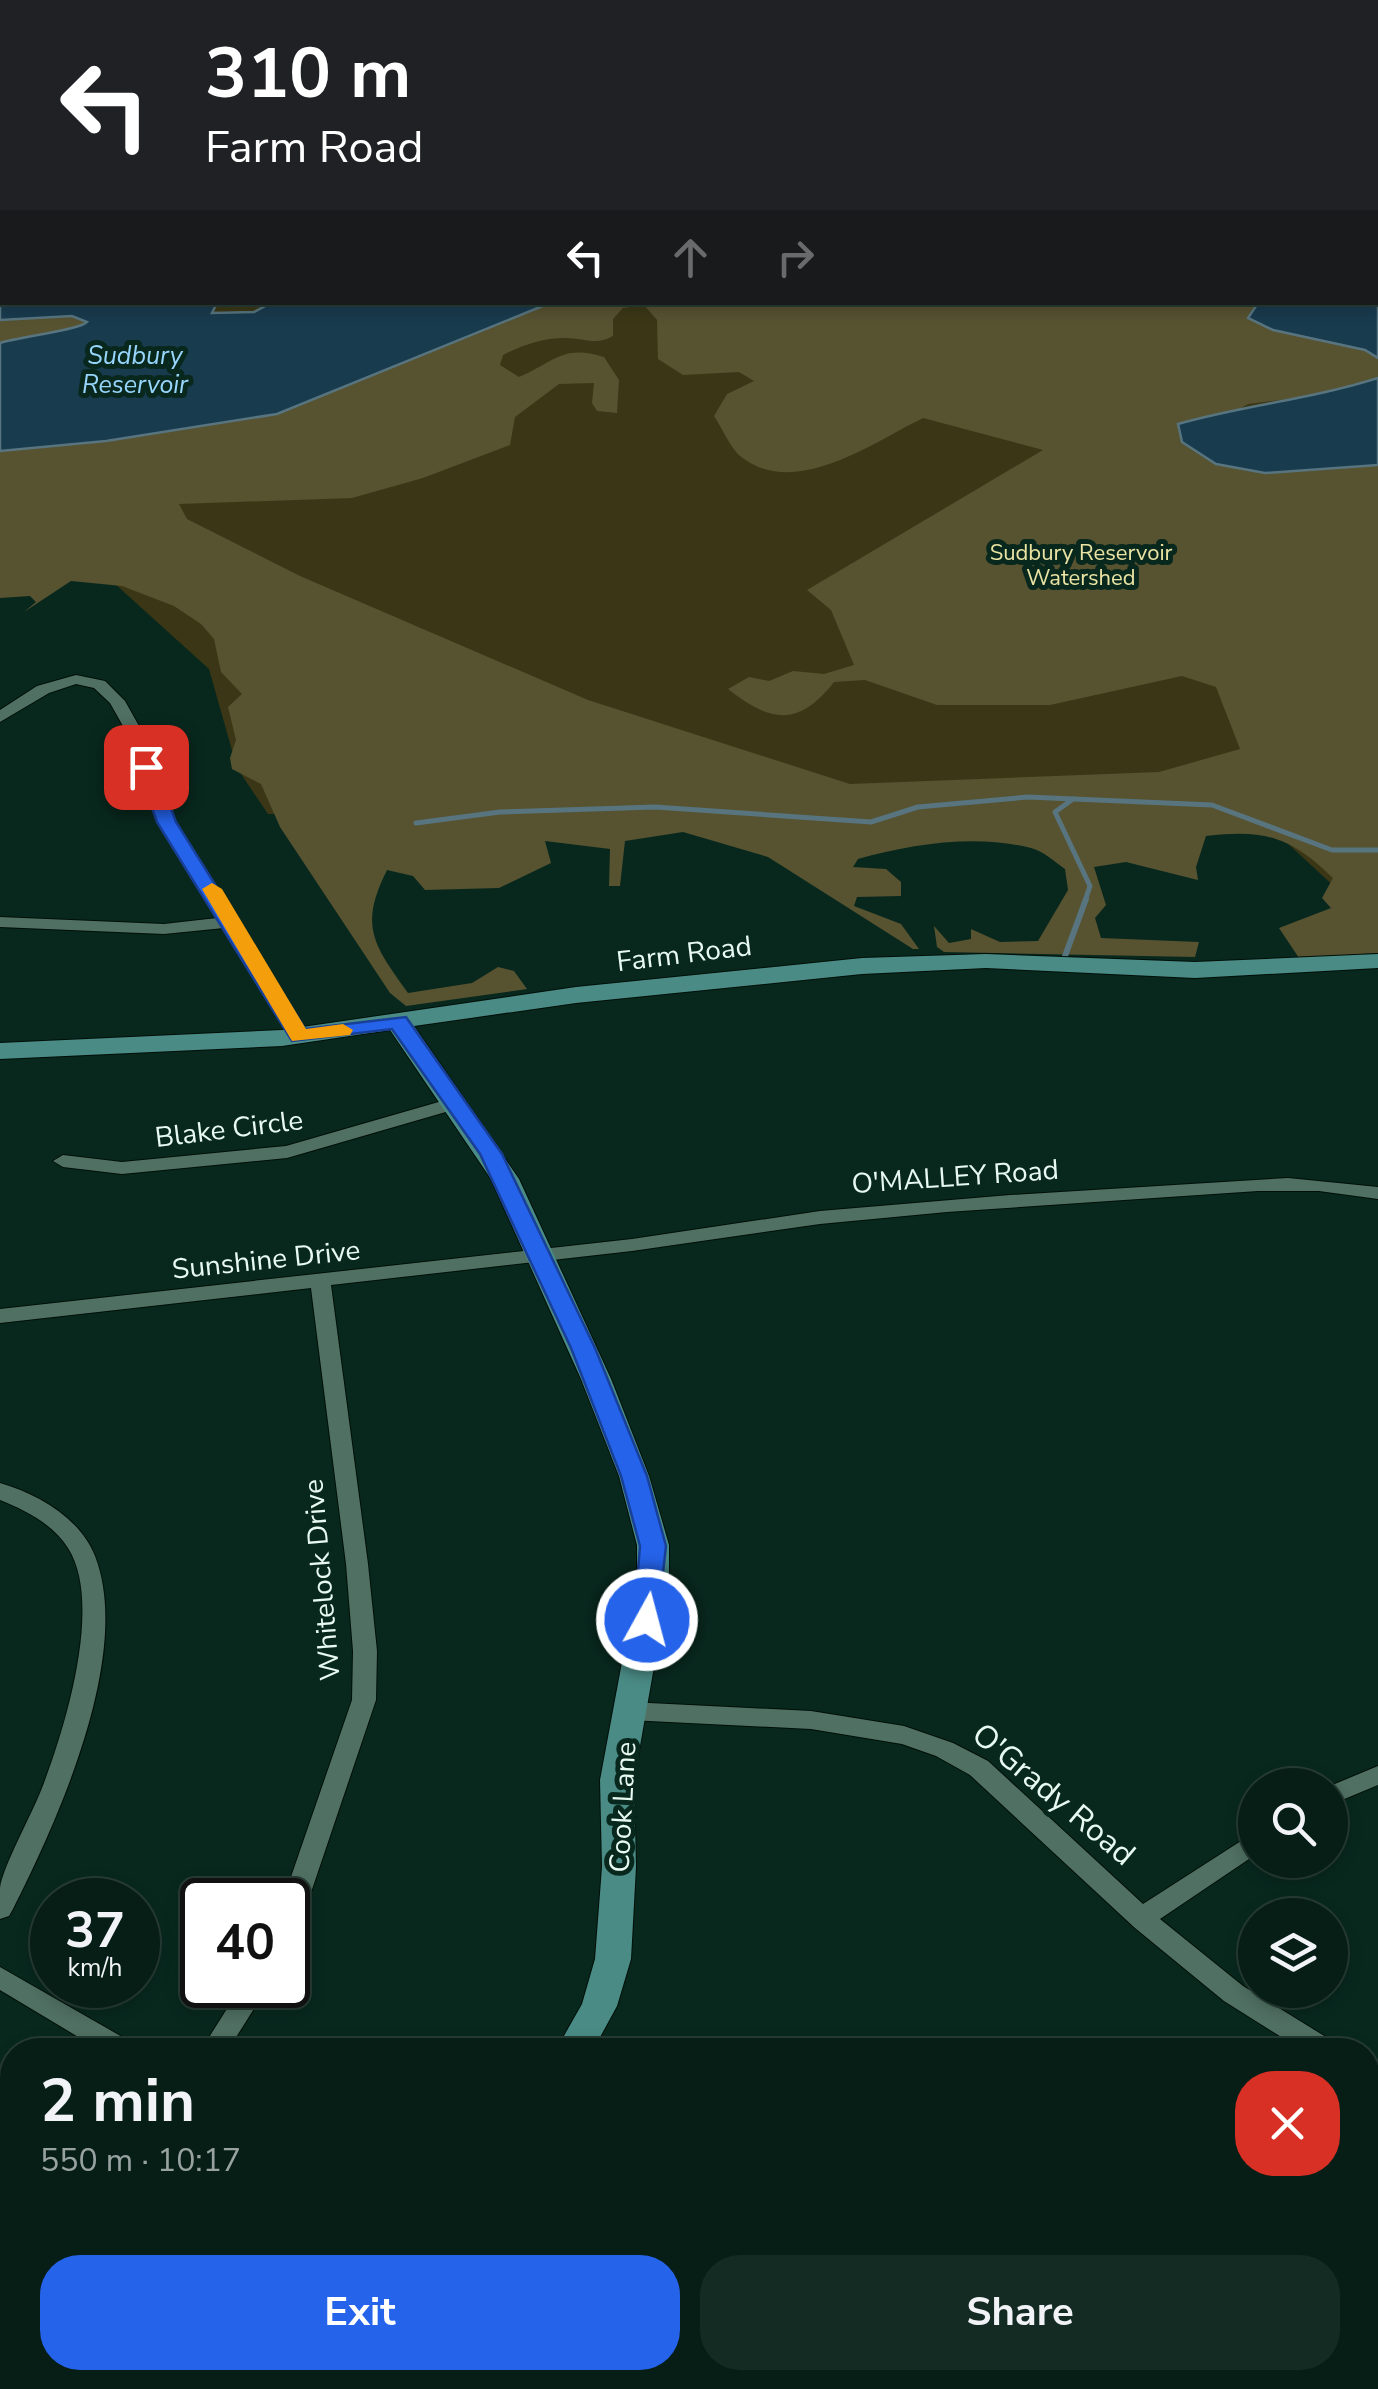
<!DOCTYPE html>
<html lang="en">
<head>
<meta charset="utf-8">
<style>
  body { margin:0; font-family:"Nunito Sans",sans-serif; background:#142b23; color:#f1f3f6; height:100vh; display:flex; flex-direction:column; font-size:38px; white-space:nowrap }
  * { box-sizing:border-box; margin:0 }
  p { font-size:32px; color:#98a2a1 }
  .icon { flex:none; width:55px; height:55px; fill:none; stroke:currentColor; stroke-width:2; stroke-linecap:round; stroke-linejoin:round }
  .map { position:relative; flex:1; overflow:hidden }
  .drawer { position:absolute; left:0px; top:2038px; width:1380px; height:352px; display:flex; flex-direction:column; background:#061e16; border-radius:40px 40px 0 0; box-shadow:0 5px 15px #0003,0 0 0 2px #273c35 }
  .drawer>* { flex:none }
  .hud { position:absolute; left:0px; top:0px; width:1380px; height:305px; box-shadow:0 5px 15px #0003,0 0 0 2px #273c35; background:#202124; color:#fff; overflow:hidden }
  .fabs { position:absolute; left:1238px; top:1768px; display:grid; gap:20px }
  .fabs a { display:grid; place-items:center; width:110px; height:110px; border-radius:50%; background:#061e16; box-shadow:0 5px 15px #0003,0 0 0 2px #273c35; font-size:50px }
  .speed { position:absolute; left:30px; top:1878px; display:flex; gap:20px; font-size:50px; font-weight:700; text-align:center }
  .speed>* { display:grid; place-content:center; width:130px; height:130px; border-radius:50%; background:#061e16; box-shadow:0 5px 15px #0003,0 0 0 2px #273c35; line-height:1 }
  .speed small { font-size:25px; font-weight:400 }
  .speed .limit { border:5px solid #111; border-radius:15px; background:#fff; color:#111 }
  .pin { position:absolute; display:grid; place-items:center; width:85px; height:85px; color:#fff; margin:-42px; border-radius:20px; box-shadow:0 5px 15px #0006 }
  .me { position:absolute; width:110px; margin:-55px; rotate:7deg; stroke-linejoin:round; filter:drop-shadow(0 0 8px #0008) }
  .turn { display:flex; align-items:center; gap:35px; height:210px; padding:0 40px; font-size:45px }
  .turn .icon { width:130px; height:130px; stroke-width:2.5 }
  .turn b { display:block; font-size:70px; line-height:85px }
  .lanes { display:flex; align-items:center; height:95px; padding:0 40px; background:#0003; justify-content:center; gap:50px; direction:ltr }
  .lanes .off { opacity:.35 }
  .round { display:grid; place-items:center; flex:none; width:105px; height:105px; border-radius:40px; background:#142b23 }
  .summary { display:flex; align-items:center; justify-content:space-between; height:170px; padding:0 40px }
  h1 { font-size:60px; font-weight:700; line-height:75px }
  .button { display:flex; gap:20px; margin-top:auto; padding:20px 40px }
  .button a { flex:1; height:115px; border-radius:40px; background:#2563eb; color:#fff; font-size:40px; font-weight:700; line-height:115px; text-align:center }
  .button a+a { background:#142b23; color:#f1f3f6 }
  .map>svg:first-child { display:block }
  .green { fill:#3b3716; fill-rule:evenodd }
  .forest { fill:#575230; fill-rule:evenodd }
  .water { fill:#193b4e; stroke:#57747f; stroke-width:2.5 }
  .lines { fill:none; stroke-linecap:round; stroke-linejoin:round }
  .stream-far1 { stroke:#57747f; stroke-width:5 }
  .stream { stroke:#57747f; stroke-width:6 }
  .street-casing { stroke:#000f08; stroke-width:2 }
  .secondary-casing { stroke:#000f08; stroke-width:2 }
  .street { fill:#507063; fill-rule:evenodd }
  .secondary { fill:#4a8b85; fill-rule:evenodd }
  .route { fill:#2563eb; stroke:#184099; stroke-width:2.5 }
  .slow { fill:#f59e0b }
  .labels { text-anchor:middle; stroke-width:10; stroke-linejoin:round; paint-order:stroke }
  .far-park-label { font-size:22px; fill:#eae3a3; stroke:#08281e }
  .far-water-label { font-size:25px; font-style:italic; fill:#97d5fb; stroke:#08281e }
  .street-label { font-size:28px; fill:#e7f9f1; stroke:#08281e }
  .near-street-label { font-size:32px; fill:#e7f9f1; stroke:#08281e }
</style>
</head>
<body>
<div class="map">
<svg width="1378" height="2389" viewBox="0 0 1378 2389">
  <rect width="100%" height="100%" fill="#08281e"/>
  <g class="green">
    <path d="M0,0h1378v927l-107,-99 -1003,-14 -31,-46 -28,-99 -117,-106 -92,7zM2,2h1376v300h-1376z"/>
    <polygon points="992,2378 1144,2378 1172,2389 987,2389"/>
  </g>
  <g class="forest">
    <path d="M550,303h708l-10,15 117,32 13,8v20l-50,16 -80,10 -66,38 34,22 49,9 113,-8v488l-79,5 -20,-30 52,-20 -9,-10 11,-20c-43,-42 -69,-49 -127,-42l-10,31 2,13 -72,-18 -32,5 12,38 -11,13 6,20 98,4 -4,15 -251,-5 -7,-5 -3,-21 15,17 22,-4v-10l29,13 38,-1 30,-51 -3,-21c-10,-7 -22,-18 -34,-21 -55,-14 -119,-4 -173,11l-5,8 33,2 15,13v14l-44,1 -3,9 47,18 18,25h-6l-145,-92 -85,-25 -58,9 -5,45h-11l1,-37 -65,-8 6,22 -52,25 -74,2 -12,-14 -26,-6c-28,56 -14,74 21,123l64,-10 26,-16 16,4 13,18 -121,17 -16,-13 -110,-166 -19,-43 -29,-15 -2,-11 6,-18 -8,-33 14,-13 -21,-22 -7,-33 -13,-15 -27,-18 -52,-20 -51,-5 -47,31 12,-10 -6,-6 -30,2v-147l106,-10 171,-27zM644,305l13,15 1,39 25,16 56,-3 15,9 -27,13 -13,22c8,12 16,31 26,40 54,44 132,-13 183,-38l120,32 -236,140 24,20 23,55 -30,9 -31,-3 -24,10 -20,-4 -21,12c43,34 71,38 106,-7l31,-2 72,25h113l132,-29 34,11 24,62 -81,23 -309,12 -262,-84 -288,-124 -113,-57 -8,-15 173,-6 71,-20 87,-33 5,-28 44,-33 35,-1 -2,20 5,8 20,2 2,-33 -15,-23c-42,-13 -49,5 -85,20l-19,-12 3,-10c20,-10 39,-17 63,-17 18,0 29,8 47,-2v-17l10,-11z"/>
    <path d="M28,316h44l16,6c-9,8 -69,15 -88,21v-23z"/>
  </g>
  <g class="water">
    <path d="M0,0l423,2h-421v300l215,1 -5,10 42,-1 19,-10 277,1 -273,111 -171,27 -106,10v-108c18,-6 80,-13 87,-21l-15,-6 -72,4z"/>
    <polygon points="1172,0 1378,0 1378,358 1365,350 1273,330 1248,318 1258,303 1378,302 1378,2 1147,2"/>
    <path d="M1378,378v87l-113,8 -49,-9 -34,-22 -4,-18c67,-19 134,-25 200,-46z"/>
  </g>
  <g class="lines">
    <g class="stream-far1">
      <polyline points="1073,799 1055,812 1090,886 1085,901"/>
      <polyline points="416,823 500,812 655,807 871,822 918,807 1028,797 1212,805 1332,850 1378,850"/>
    </g>
    <polyline class="stream" points="1065,956 1086,899"/>
    <defs>
      <g id="street">
        <polygon points="76,675 105,681 125,701 139,726 176,822 308,1036 306,1040 292,1040 224,928 164,934 0,927 0,917 164,924 217,918 158,822 123,726 110,703 94,688 76,684 49,693 0,722 0,710 37,686"/>
        <polygon points="456,1097 463,1099 466,1103 463,1107 287,1158 122,1174 63,1167 53,1161 63,1155 122,1162 286,1146"/>
        <polygon points="1288,1178 1378,1187 1378,1199 1319,1191 1258,1191 947,1212 820,1224 632,1251 331,1285 368,1564 377,1651 376,1700 301,1922 297,1929 288,1932 288,1900 283,1900 352,1700 353,1651 346,1564 311,1288 0,1323 0,1309 632,1239 820,1211 1010,1195"/>
        <path d="M0,1483c38,11 80,35 95,73 38,98 -37,264 -82,353l-4,7 -9,3c0,-10 0,-21 0,-31 2,-20 33,-76 42,-100 22,-57 62,-184 26,-240 -15,-24 -43,-38 -68,-48z"/>
        <polygon points="629,1702 811,1711 904,1726 953,1743 988,1761 1143,1904 1255,1832 1255,1855 1160,1919 1243,1986 1334,2042 1338,2050 1302,2050 1224,2001 1135,1928 970,1775 936,1756 902,1744 811,1729 629,1720 621,1717 617,1711 621,1705"/>
        <polygon points="1378,1766 1378,1785 1330,1805 1330,1786"/>
        <polygon points="0,1967 131,2042 135,2050 100,2050 0,1990"/>
        <polygon points="242,1985 269,1985 228,2050 201,2050"/>
        <polygon points="1368,2058 1378,2061 1378,2084 1368,2080"/>
      </g>
      <g id="secondary">
        <polygon points="986,954 1195,962 1378,954 1378,968 1195,978 986,968 862,974 576,1003 414,1026 519,1179 611,1379 649,1476 669,1545 669,1582 634,1780 636,1867 631,1959 617,2006 593,2050 556,2050 582,2004 595,1959 602,1867 600,1780 637,1582 637,1545 619,1476 581,1379 491,1179 390,1030 282,1046 0,1059 0,1043 282,1030 576,987 862,958"/>
        <polygon points="299,2378 344,2378 339,2389 294,2389"/>
      </g>
    </defs>
    <use href="#street" class="street-casing"/>
    <use href="#secondary" class="secondary-casing"/>
    <use href="#street" class="street"/>
    <use href="#secondary" class="secondary"/>
  </g>
  <polygon class="route" points="146,762 156,767 176,822 305,1029 406,1017 502,1154 595,1348 647,1476 666,1546 657,1627 647,1630 634,1620 640,1546 621,1476 571,1348 480,1154 392,1029 292,1041 157,822 137,767"/>
  <polygon class="slow" points="212,883 222,889 306,1029 343,1024 353,1030 350,1035 292,1041 202,889"/>
  <g class="labels">
    <g class="far-park-label">
      <text x="1081" y="560">Sudbury Reservoir<tspan x="1081" dy="25">Watershed</tspan></text>
    </g>
    <g class="far-water-label">
      <text x="135" y="364">Sudbury<tspan x="135" dy="29">Reservoir</tspan></text>
    </g>
    <g class="street-label">
      <text transform="translate(684 953) rotate(-7)" y="10">Farm Road</text>
      <text transform="translate(229 1128) rotate(-7)" y="10">Blake Circle</text>
      <text transform="translate(955 1176) rotate(-4)" y="10">O'MALLEY Road</text>
      <text transform="translate(266 1259) rotate(-6)" y="10">Sunshine Drive</text>
      <text transform="translate(321 1580) rotate(-95)" y="10">Whitelock Drive</text>
      <text transform="translate(622 1807) rotate(-87)" y="10">Cook Lane</text>
    </g>
    <g class="near-street-label">
      <text transform="translate(1054 1794) rotate(40)" y="11">O'Grady Road</text>
    </g>
  </g>
</svg>
<div class="fabs">
<a><svg class="icon" aria-label="search" viewBox="0 0 24 24"><circle cx="10" cy="10" r="6"/><path d="M15 15l6 6"/></svg></a>
<a><svg class="icon" aria-label="layers" viewBox="0 0 24 24"><path d="M12 4l9 5-9 5-9-5zM3 14l9 5 9-5"/></svg></a>
</div>
<div class="speed"><div>37<small>km/h</small></div><div class="limit">40</div></div>
<div class="pin" style="left:146px;top:767px;background:#d93025"><svg class="icon" aria-label="arrive" viewBox="0 0 24 24"><path d="M6 21V4h12l-3 4 3 4H6"/></svg></div>
<svg class="me" style="left:647px;top:1620px" viewBox="-20 -20 40 40"><circle r="17" fill="#2563eb" stroke="#fff" stroke-width="3"/><path d="M0-11L8 9 0 5-8 9z" fill="#fff"/></svg>
<div class="hud">
<div class="turn"><svg class="icon" aria-label="left" viewBox="0 0 24 24"><path d="M17 20v-9H6M10 6l-5 5 5 5"/></svg><div><b>310 m</b>Farm Road</div></div>
<div class="lanes"><svg class="icon" aria-label="left" viewBox="0 0 24 24"><path d="M17 20v-9H6M10 6l-5 5 5 5"/></svg><svg class="icon off" aria-label="ahead" viewBox="0 0 24 24"><path d="M12 20V5M6 11l6-6 6 6"/></svg><svg class="icon off" aria-label="right" viewBox="0 0 24 24"><path d="M7 20v-9h11M14 6l5 5-5 5"/></svg></div>
</div>
<section class="drawer">
<div class="summary"><div><h1>2 min</h1><p>550 m · 10:17</p></div><a class="round" style="background:#d93025;color:#fff"><svg class="icon" aria-label="close" viewBox="0 0 24 24"><path d="M6 6l12 12M18 6L6 18"/></svg></a></div>
<div class="button"><a>Exit</a><a>Share</a></div>
</section>
</div>
</body>
</html>
